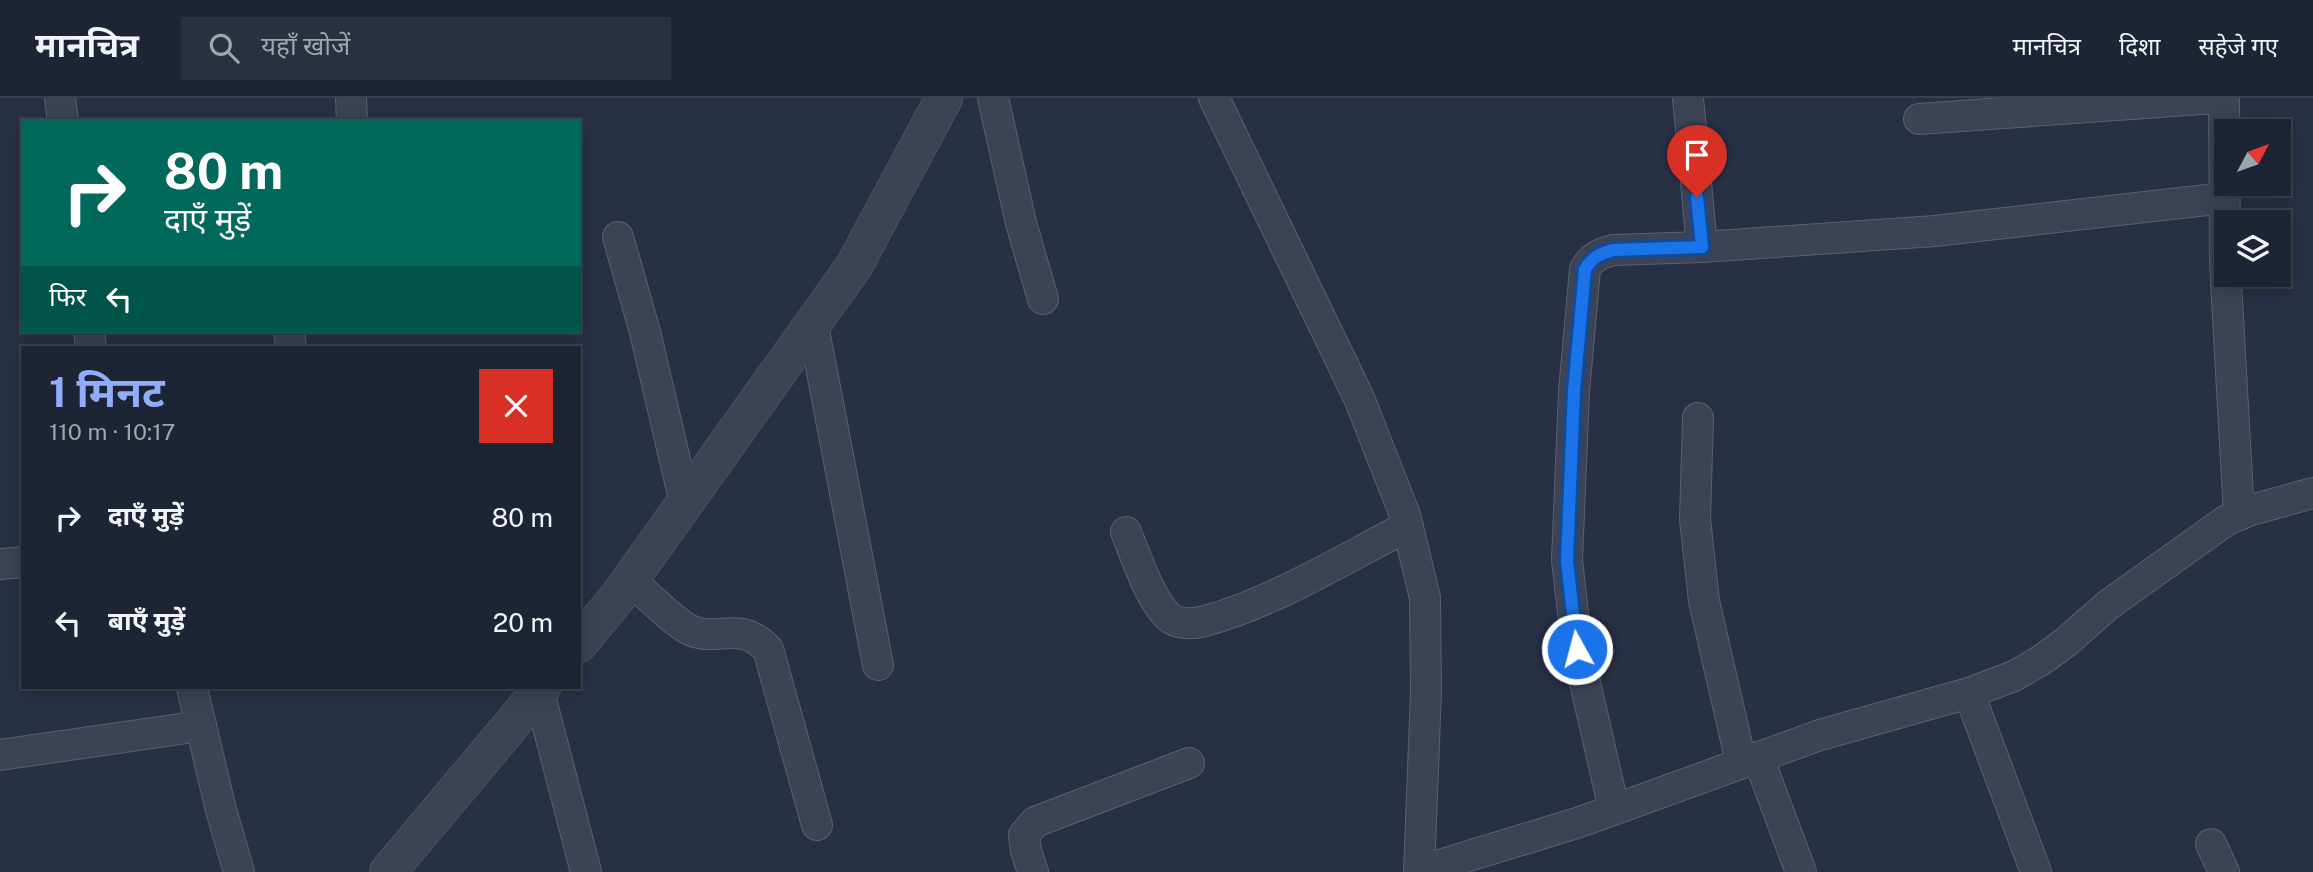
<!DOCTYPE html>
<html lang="hi">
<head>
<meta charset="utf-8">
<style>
  body { margin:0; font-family:"Public Sans","Noto Sans Devanagari",sans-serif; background:#2a3040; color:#f1f3f6; height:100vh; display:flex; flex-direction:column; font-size:26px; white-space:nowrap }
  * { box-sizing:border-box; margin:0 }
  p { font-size:23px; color:#a0a4ac }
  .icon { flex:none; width:38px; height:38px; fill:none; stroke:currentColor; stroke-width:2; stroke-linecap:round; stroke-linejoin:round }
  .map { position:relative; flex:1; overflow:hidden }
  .side { position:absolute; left:21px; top:248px; width:560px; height:343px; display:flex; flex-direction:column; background:#1d2434; border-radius:0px; box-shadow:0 4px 18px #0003,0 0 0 2px #3b414f }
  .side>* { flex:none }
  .top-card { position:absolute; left:21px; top:21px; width:560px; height:214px; border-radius:0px; box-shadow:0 4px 18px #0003,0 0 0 2px #3b414f; background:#00695c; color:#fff; overflow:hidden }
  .needle { width:46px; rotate:49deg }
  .controls { position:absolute; left:2214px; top:21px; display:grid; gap:14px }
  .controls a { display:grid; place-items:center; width:77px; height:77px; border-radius:0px; background:#1d2434; box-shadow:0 4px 18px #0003,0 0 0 2px #3b414f; font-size:35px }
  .pin { position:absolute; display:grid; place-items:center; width:60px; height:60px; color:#fff; margin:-72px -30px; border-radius:50% 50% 50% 0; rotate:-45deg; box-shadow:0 0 7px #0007 }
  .pin .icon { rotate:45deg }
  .me { position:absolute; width:77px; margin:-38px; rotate:353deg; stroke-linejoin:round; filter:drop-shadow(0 0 5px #0008) }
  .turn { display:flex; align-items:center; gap:24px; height:147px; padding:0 28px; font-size:32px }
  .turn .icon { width:91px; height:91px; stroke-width:2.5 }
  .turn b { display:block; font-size:49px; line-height:60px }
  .then { display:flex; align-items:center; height:66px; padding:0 28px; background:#0003; gap:14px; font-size:26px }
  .round { display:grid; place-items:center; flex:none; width:74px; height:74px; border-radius:0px; background:#2a3040 }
  .headline { display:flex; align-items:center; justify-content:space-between; height:119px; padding:0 28px }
  h1 { font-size:42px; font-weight:700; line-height:52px; color:#90acfc }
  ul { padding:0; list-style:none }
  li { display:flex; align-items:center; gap:21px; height:105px; padding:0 28px }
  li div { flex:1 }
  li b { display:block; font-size:26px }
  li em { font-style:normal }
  header { display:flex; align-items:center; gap:42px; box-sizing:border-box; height:98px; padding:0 35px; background:#1d2434; border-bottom:2px solid #3b414f }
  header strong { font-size:33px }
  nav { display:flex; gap:38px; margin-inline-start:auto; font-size:24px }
  .search { width:490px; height:63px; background:#2a3040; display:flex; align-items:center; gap:18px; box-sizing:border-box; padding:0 24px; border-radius:0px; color:#a0a4ac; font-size:26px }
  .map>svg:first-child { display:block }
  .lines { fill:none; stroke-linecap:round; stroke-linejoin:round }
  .minor-casing { stroke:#5a6072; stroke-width:32 }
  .tertiary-casing { stroke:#5a6072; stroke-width:38 }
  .minor { stroke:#3b4355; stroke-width:30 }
  .tertiary { stroke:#3b4355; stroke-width:37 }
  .route-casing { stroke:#114b97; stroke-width:18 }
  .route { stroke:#1a73e8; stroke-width:12 }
</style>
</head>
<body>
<header>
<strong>मानचित्र</strong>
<div class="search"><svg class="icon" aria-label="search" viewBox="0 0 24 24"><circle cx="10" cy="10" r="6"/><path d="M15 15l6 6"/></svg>यहाँ खोजें</div>
<nav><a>मानचित्र</a><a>दिशा</a><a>सहेजे गए</a></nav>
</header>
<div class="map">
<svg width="2313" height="774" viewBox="0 0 2313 774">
  <rect width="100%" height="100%" fill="#273045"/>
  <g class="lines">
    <defs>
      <g id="minor">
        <polyline points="60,0 63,23"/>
        <polyline points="351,0 352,23"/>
        <polyline points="993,0 1021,125 1043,201"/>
        <polyline points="1214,0 1359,300 1405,417 1425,500 1426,594 1419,774"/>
        <polyline points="1688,0 1702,149"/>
        <polyline points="2224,0 2225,166 2239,417"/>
        <polyline points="1919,21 2216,0"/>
        <polyline points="618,139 645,234 685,405"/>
        <polyline points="813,227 878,567"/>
        <polyline points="89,233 91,250"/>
        <polyline points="289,233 291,250"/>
        <polyline points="1698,320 1695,421 1704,503 1741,664"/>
        <path d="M1126,434c9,22 25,70 43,85 9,8 25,7 36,4 67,-18 141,-63 203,-95"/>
        <polyline points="0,466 23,464"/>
        <path d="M630,482c14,12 45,43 60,50 29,13 48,-11 78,19l49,176"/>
        <polyline points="192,590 221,712 239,774"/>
        <polyline points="539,594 586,774"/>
        <polyline points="1969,595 2036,774"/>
        <polyline points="0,657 201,628"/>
        <polyline points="1758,659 1801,774"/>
        <path d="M1614,711l-37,-161 -10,-88 7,-169 11,-122c7,-12 14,-15 28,-19l89,-3 233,-16 289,-33"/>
        <polyline points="2211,746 2224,774"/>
        <polyline points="1420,773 1580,724 1820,637 1969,595 2014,578 2040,563 2066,544 2108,507 2227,422 2251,412 2313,395"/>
        <polyline points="1033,774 1026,753 1024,737 1035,724 1189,665"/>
      </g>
      <g id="tertiary">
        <polyline points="579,546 617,500 854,168 944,0"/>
        <polyline points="388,774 542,590"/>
      </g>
    </defs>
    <use href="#minor" class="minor-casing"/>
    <use href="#tertiary" class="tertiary-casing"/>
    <use href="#minor" class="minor"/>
    <use href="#tertiary" class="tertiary"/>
  </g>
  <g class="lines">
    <defs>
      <path id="route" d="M1577,551l-10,-88 7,-170 11,-122c8,-12 14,-15 28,-19l89,-3 -5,-50"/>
    </defs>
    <use href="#route" class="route-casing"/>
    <use href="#route" class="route"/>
  </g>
</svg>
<div class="controls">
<a><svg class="needle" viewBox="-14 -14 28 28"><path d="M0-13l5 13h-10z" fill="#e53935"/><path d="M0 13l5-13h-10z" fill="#a0a4ac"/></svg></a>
<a><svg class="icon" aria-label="layers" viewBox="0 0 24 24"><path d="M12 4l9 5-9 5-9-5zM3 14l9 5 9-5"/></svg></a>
</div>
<div class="pin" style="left:1697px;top:99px;background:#d93025"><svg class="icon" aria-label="arrive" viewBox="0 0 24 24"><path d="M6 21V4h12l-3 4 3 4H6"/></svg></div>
<svg class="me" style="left:1577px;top:551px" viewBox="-20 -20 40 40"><circle r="17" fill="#1a73e8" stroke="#fff" stroke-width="3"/><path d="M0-11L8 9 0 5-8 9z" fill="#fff"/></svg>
<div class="top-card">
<div class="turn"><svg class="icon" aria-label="right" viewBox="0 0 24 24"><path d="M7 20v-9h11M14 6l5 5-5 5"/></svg><div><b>80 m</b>दाएँ मुड़ें</div></div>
<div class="then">फिर<svg class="icon" aria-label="left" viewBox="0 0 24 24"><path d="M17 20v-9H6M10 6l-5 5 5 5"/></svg></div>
</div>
<section class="side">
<div class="headline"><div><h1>1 मिनट</h1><p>110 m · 10:17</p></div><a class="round" style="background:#d93025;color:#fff"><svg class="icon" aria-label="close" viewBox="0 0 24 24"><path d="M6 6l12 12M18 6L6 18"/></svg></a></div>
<ul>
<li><svg class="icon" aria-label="right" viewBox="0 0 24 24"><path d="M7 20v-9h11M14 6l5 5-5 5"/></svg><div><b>दाएँ मुड़ें</b></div><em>80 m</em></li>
<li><svg class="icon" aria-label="left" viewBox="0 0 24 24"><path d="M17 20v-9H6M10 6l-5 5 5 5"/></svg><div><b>बाएँ मुड़ें</b></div><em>20 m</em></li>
</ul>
</section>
</div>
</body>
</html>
